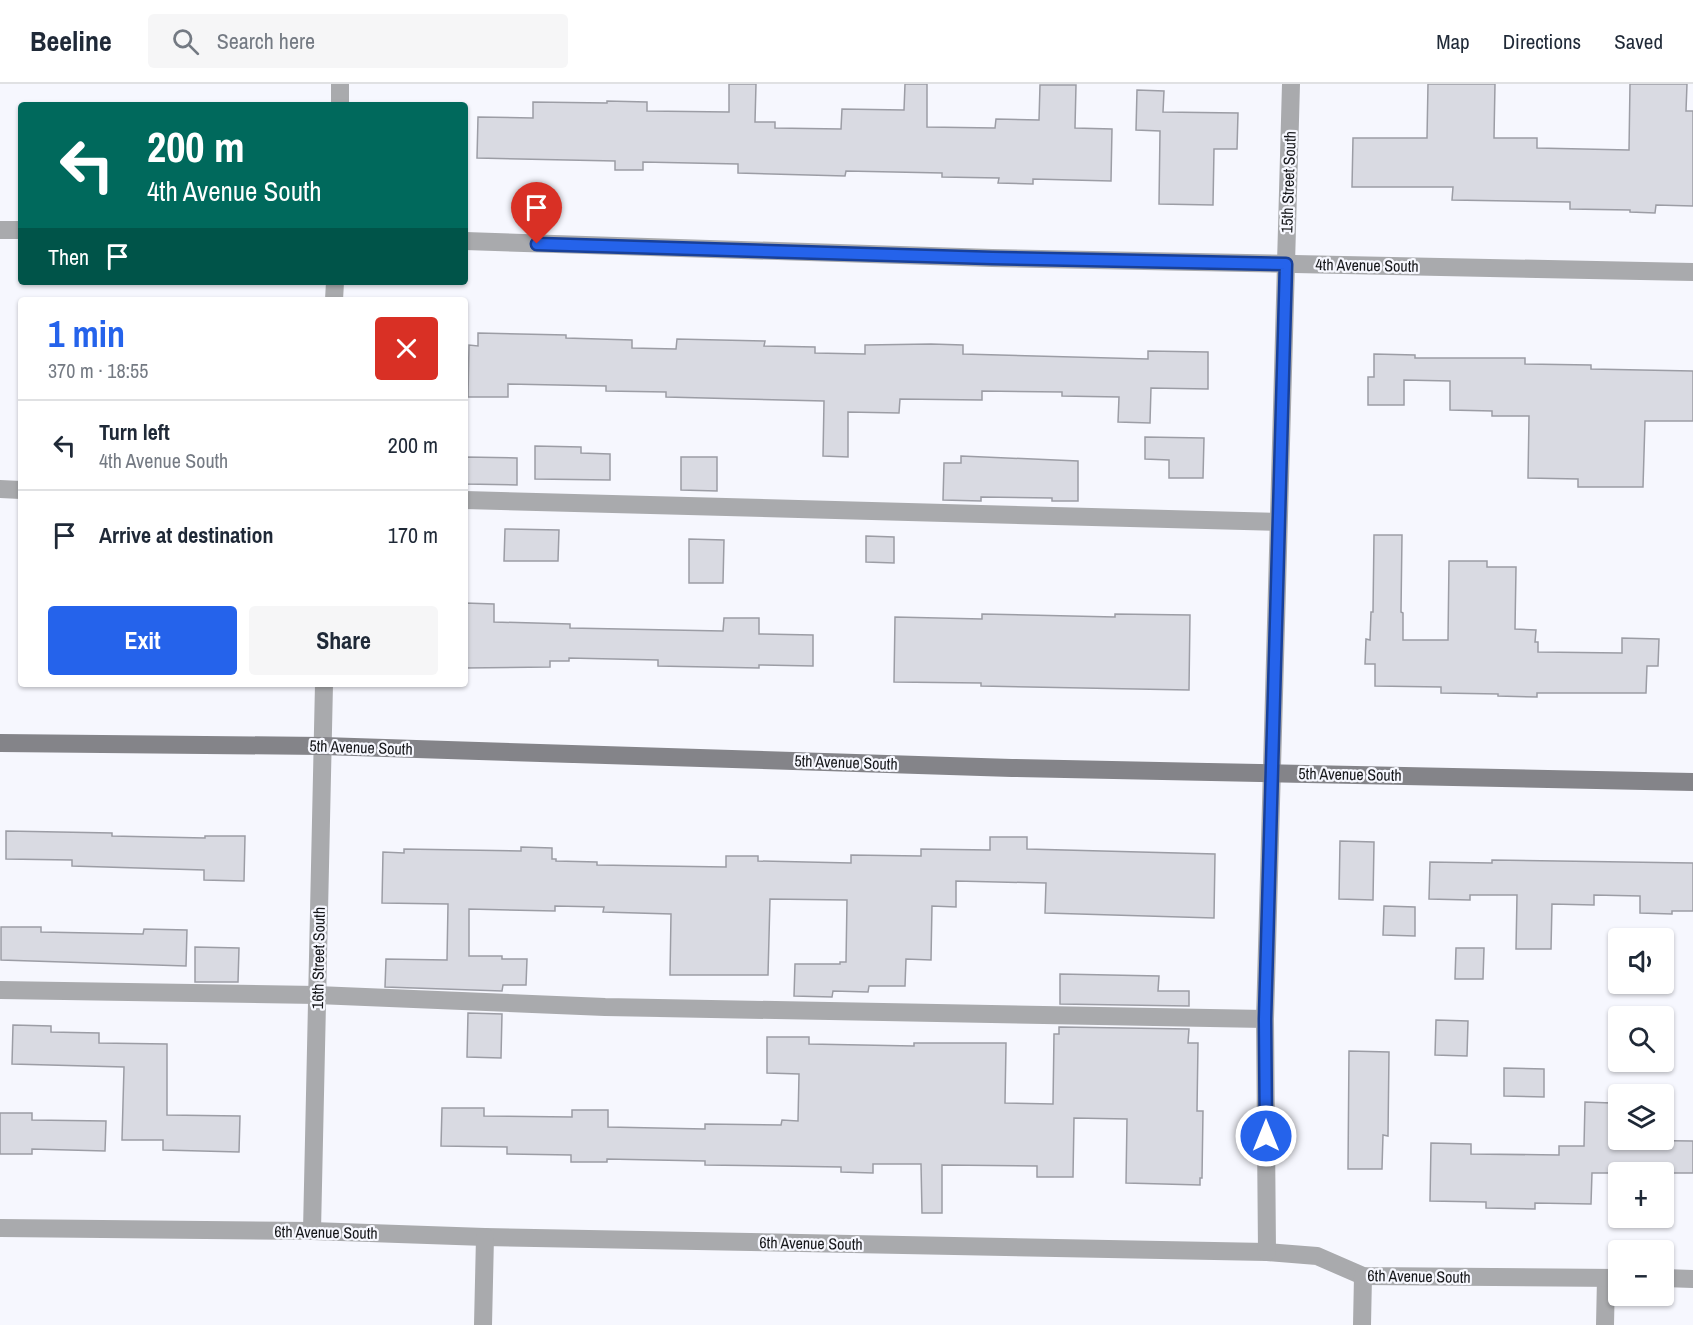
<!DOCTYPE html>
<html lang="en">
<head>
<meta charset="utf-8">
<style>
  body { margin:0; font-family:"Archivo Narrow",sans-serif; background:#f6f6f7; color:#1f2937; height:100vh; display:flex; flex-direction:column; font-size:22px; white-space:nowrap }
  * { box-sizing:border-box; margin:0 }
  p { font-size:20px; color:#747a83 }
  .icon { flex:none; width:33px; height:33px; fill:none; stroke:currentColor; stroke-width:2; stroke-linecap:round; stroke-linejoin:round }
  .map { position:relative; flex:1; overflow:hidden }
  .sheet { position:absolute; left:18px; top:213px; width:450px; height:390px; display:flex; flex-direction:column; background:#fff; border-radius:6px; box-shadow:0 2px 4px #0004 }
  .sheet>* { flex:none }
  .banner { position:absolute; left:18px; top:18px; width:450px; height:183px; border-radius:6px; box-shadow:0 2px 4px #0004; background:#00695c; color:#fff; overflow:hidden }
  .controls { position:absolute; left:1608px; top:844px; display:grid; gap:12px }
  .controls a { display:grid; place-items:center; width:66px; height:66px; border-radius:6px; background:#fff; box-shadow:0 2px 4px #0004; font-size:30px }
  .pin { position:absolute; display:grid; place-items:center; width:51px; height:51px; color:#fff; margin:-62px -26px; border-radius:50% 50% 50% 0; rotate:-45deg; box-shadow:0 0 6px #0007 }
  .pin .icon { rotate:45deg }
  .me { position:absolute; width:66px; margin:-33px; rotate:0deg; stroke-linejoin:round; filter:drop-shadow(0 0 4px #0008) }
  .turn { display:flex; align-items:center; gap:21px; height:126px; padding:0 30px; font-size:27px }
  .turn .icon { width:78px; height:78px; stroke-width:2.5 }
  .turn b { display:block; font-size:42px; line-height:51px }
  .then { display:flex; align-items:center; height:57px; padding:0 30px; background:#0003; gap:12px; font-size:22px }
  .round { display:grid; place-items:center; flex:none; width:63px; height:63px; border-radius:6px; background:#f6f6f7 }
  .overview { display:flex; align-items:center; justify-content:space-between; height:102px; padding:0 30px }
  h1 { font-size:36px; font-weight:700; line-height:45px; color:#2563eb }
  .action { display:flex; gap:12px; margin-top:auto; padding:12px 30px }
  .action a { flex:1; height:69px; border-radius:6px; background:#2563eb; color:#fff; font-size:24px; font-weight:700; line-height:69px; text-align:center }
  .action a+a { background:#f6f6f7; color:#1f2937 }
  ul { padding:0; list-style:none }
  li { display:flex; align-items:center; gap:18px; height:90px; padding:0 30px; border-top:2px solid #e0e1e3 }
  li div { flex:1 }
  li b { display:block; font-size:22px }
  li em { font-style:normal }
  header { display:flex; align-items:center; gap:36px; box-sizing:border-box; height:84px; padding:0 30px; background:#fff; border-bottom:2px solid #e0e1e3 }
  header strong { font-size:28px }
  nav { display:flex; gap:33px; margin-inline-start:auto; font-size:21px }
  .search { width:420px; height:54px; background:#f6f6f7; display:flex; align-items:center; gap:15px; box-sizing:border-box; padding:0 21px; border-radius:6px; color:#747a83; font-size:22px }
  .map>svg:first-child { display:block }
  .building { fill:#d9dae2; stroke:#9c9da5; stroke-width:1.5 }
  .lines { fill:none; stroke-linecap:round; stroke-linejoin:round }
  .lane { stroke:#a9aaad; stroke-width:18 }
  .street { stroke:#a9aaad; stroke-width:18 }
  .secondary { stroke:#848489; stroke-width:18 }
  .route-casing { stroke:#184099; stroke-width:15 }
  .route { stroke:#2563eb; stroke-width:10 }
  .labels { text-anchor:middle; stroke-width:4.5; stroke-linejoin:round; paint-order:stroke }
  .street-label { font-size:16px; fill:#16171a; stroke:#f6f7fe }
</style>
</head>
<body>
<header>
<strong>Beeline</strong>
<div class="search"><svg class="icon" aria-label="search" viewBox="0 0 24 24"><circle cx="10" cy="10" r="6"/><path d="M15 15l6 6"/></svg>Search here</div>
<nav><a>Map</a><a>Directions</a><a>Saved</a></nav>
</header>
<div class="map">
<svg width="1693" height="1241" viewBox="0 0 1693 1241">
  <rect width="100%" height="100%" fill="#f6f7fe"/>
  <g class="building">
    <polygon points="729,0 756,0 755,38 775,38 775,44 841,45 842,25 904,26 905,0 927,0 927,43 995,44 996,35 1039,36 1040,1 1076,1 1075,44 1112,45 1111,97 1033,95 1033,100 998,99 999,94 942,93 942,89 846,87 845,92 738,89 738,80 643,78 643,86 615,86 615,77 477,74 478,33 533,34 533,18 607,19 607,17 647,18 647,27 729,28"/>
    <polygon points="1428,0 1495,0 1494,54 1537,54 1537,64 1629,66 1630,0 1687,0 1686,27 1693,27 1693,122 1656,121 1655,129 1630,128 1630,126 1570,125 1570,118 1452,116 1453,103 1352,103 1353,54 1427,54"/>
    <polygon points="1137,6 1164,7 1163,28 1238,29 1237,65 1214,65 1213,121 1159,120 1160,47 1136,46"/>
    <polygon points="478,249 566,251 566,254 632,256 632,264 676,265 677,255 765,257 764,262 815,263 815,269 865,270 865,261 931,260 963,261 963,270 1148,275 1148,267 1208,268 1208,305 1151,304 1150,339 1118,338 1119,313 1062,312 1062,308 982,307 982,316 900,315 899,329 848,328 848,373 823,372 824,317 666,313 666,308 606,307 606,302 508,300 508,313 468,313 469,261 478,262"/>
    <polygon points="1374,270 1415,271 1415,274 1525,274 1525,280 1591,281 1591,285 1693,287 1693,337 1645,337 1643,403 1578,403 1578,395 1528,394 1529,332 1492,332 1492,327 1450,326 1450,297 1404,296 1404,321 1368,321 1368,293 1374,293"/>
    <polygon points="1145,353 1204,354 1203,394 1169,394 1169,376 1145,375"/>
    <polygon points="535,362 581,363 581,369 610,370 610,396 535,395"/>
    <polygon points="961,372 1078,377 1078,417 1052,417 1052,414 981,413 981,417 943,416 944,379 961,379"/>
    <polygon points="465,373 517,374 517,401 465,400"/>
    <polygon points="681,373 717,373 717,407 681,406"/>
    <polygon points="505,445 559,446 558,477 504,477"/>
    <polygon points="1374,451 1402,451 1401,528 1403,529 1403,556 1448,556 1449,477 1487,477 1487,483 1516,483 1515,545 1536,546 1535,558 1538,558 1538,568 1622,569 1622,554 1659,555 1658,582 1647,582 1646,609 1537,609 1537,613 1498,612 1498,610 1441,609 1441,603 1375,602 1375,580 1365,580 1366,555 1370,556 1371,528 1373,528"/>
    <polygon points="866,452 894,453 894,479 866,478"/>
    <polygon points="689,455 724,456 723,499 689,499"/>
    <polygon points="465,519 494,520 494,538 570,540 570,544 723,547 724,534 759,534 759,550 813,551 813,582 759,581 759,584 658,582 658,576 569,574 569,577 550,577 550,583 465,584"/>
    <polygon points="982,530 1115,533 1115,530 1190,531 1189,606 981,602 981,599 894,598 895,533 982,535"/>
    <polygon points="6,747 112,749 112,752 205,754 205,752 245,752 244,797 204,796 204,786 72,782 72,776 6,775"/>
    <polygon points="990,753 1027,753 1027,765 1215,770 1214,834 1045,829 1046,799 956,797 956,823 932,822 931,876 906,875 905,902 869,902 868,908 833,907 832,913 794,912 795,880 840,880 840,878 846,878 847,816 770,815 768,891 670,891 671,830 603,828 604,823 555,822 555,827 469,825 469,872 502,872 502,875 527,875 526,901 503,901 502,907 385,903 386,875 447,876 448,820 382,819 383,768 404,769 404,765 521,767 521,763 552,764 552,775 556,775 556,777 597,778 597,781 726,783 726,772 758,772 758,777 851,779 851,771 921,772 921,765 990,766"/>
    <polygon points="1340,757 1374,758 1373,816 1339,815"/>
    <polygon points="1492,776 1693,779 1693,827 1672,827 1672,830 1640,829 1640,812 1594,811 1594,821 1552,820 1551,865 1516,865 1517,811 1470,811 1470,816 1429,815 1430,778 1492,779"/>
    <polygon points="1384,822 1415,823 1415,852 1383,851"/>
    <polygon points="1,843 41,843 41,848 143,850 144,845 187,846 186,882 1,876"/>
    <polygon points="195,863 239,864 238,898 195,898"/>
    <polygon points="1456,864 1484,864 1483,895 1455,895"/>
    <polygon points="1060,890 1159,892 1158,907 1189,907 1189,922 1060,920"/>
    <polygon points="468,929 502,930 501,974 467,973"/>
    <polygon points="1436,936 1468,937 1467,972 1435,971"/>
    <polygon points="13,941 51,942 51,948 99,949 99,959 167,960 167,1031 240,1032 239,1068 163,1066 163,1056 122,1056 124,983 12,980"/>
    <polygon points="1059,943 1189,945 1188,959 1198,959 1197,1027 1203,1027 1202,1094 1200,1094 1200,1101 1126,1099 1127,1035 1074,1034 1073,1093 1037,1093 1037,1082 942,1081 942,1129 922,1129 921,1080 873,1080 873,1089 841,1088 841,1083 705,1081 705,1077 607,1075 607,1078 571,1078 571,1071 507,1070 507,1063 441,1062 442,1024 484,1024 484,1032 572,1033 572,1026 608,1026 608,1043 705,1045 705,1040 781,1041 782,1036 798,1037 799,990 767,989 767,953 809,953 809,960 914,962 914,959 1006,959 1005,1019 1053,1020 1054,950 1059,950"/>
    <polygon points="1349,967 1389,968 1388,1052 1383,1051 1382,1085 1348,1085"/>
    <polygon points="1504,984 1544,985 1544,1013 1504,1012"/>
    <polygon points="1585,1018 1611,1019 1610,1056 1693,1057 1693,1089 1592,1089 1591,1120 1535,1119 1535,1125 1486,1124 1486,1118 1430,1117 1431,1059 1471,1060 1471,1070 1559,1071 1559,1062 1584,1062"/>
    <polygon points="0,1029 32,1029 32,1036 106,1037 105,1067 32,1065 32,1070 0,1070"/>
  </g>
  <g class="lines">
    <g class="lane">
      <polyline points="0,405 21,406"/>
      <polyline points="465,416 1278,438"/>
      <polyline points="0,906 317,911 605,923 1265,935"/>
      <polyline points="1605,1241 1606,1194"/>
    </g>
    <g class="street">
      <polyline points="340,21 340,0"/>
      <polyline points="0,146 21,146"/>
      <polyline points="465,157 992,174 1693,188"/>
      <polyline points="334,216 335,198"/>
      <polyline points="0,1144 312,1147 485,1153 1267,1168 1317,1172 1363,1192 1618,1194"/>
      <polyline points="312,1147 324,600"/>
      <polyline points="1267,1168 1265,935 1291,0"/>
      <polyline points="1664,1194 1693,1195"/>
      <polyline points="483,1241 485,1153"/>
      <polyline points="1362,1241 1363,1192"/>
    </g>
    <polyline class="secondary" points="0,659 323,662 1012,684 1693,698"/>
  </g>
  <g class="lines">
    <defs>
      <polyline id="route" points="537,160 992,174 1286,180 1265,935 1266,1052"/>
    </defs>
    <use href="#route" class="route-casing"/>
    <use href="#route" class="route"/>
  </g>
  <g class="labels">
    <g class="street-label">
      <text transform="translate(1288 98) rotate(-88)" y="6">15th Street South</text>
      <text transform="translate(1367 181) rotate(1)" y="6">4th Avenue South</text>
      <text transform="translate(361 663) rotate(2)" y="6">5th Avenue South</text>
      <text transform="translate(846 678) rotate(2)" y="6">5th Avenue South</text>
      <text transform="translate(1350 690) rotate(1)" y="6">5th Avenue South</text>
      <text transform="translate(318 874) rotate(-89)" y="6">16th Street South</text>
      <text transform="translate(326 1148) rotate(1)" y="6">6th Avenue South</text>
      <text transform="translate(811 1159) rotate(1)" y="6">6th Avenue South</text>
      <text transform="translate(1419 1192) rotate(1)" y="6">6th Avenue South</text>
    </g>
  </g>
</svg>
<div class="controls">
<a><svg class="icon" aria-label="sound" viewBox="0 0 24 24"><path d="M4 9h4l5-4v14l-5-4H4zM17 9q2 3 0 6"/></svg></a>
<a><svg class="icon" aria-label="search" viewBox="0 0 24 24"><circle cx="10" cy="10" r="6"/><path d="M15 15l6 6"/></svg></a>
<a><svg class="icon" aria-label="layers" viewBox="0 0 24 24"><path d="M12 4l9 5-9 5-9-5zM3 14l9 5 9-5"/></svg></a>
<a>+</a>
<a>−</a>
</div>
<div class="pin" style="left:537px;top:160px;background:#d93025"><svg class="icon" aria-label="arrive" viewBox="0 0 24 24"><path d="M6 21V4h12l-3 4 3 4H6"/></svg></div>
<svg class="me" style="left:1266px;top:1052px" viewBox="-20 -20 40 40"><circle r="17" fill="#2563eb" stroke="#fff" stroke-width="3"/><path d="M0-11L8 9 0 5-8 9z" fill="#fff"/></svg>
<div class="banner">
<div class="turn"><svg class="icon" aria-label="left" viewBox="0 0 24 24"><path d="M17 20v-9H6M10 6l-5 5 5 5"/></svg><div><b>200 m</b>4th Avenue South</div></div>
<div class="then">Then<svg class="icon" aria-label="arrive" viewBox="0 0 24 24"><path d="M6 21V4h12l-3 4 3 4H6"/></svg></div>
</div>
<section class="sheet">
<div class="overview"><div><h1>1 min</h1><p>370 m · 18:55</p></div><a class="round" style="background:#d93025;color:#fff"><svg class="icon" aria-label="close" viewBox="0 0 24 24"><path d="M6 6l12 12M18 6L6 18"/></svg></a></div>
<ul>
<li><svg class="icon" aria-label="left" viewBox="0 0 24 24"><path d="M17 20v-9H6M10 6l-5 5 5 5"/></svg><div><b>Turn left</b><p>4th Avenue South</p></div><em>200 m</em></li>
<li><svg class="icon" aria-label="arrive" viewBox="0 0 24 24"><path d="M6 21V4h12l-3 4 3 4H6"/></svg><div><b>Arrive at destination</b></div><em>170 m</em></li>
</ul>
<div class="action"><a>Exit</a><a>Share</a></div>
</section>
</div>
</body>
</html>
